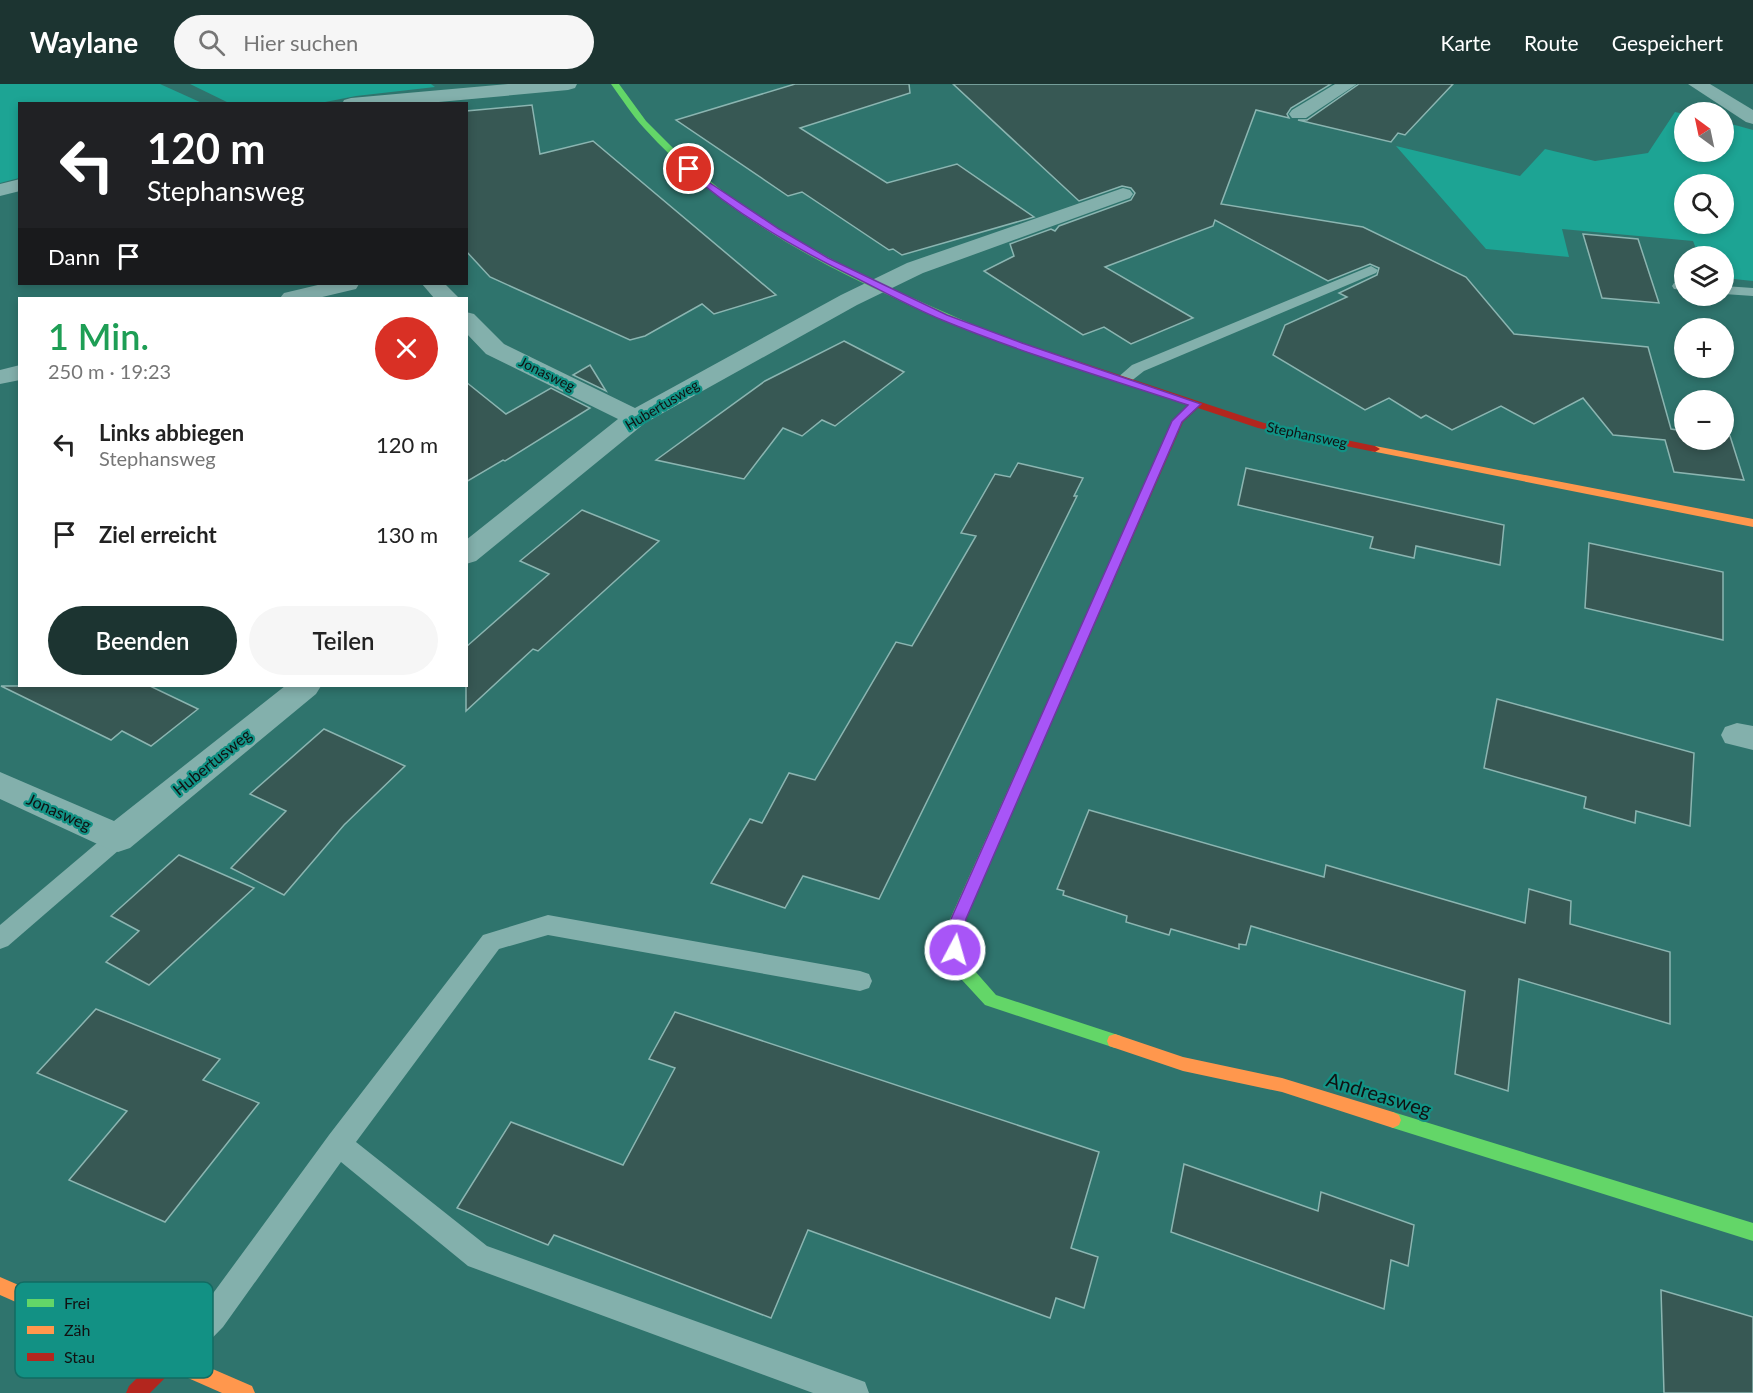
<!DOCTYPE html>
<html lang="de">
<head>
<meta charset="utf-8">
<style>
  body { margin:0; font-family:Lato,sans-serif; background:#f6f6f6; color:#222; height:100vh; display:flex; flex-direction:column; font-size:22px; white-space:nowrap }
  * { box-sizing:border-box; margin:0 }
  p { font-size:20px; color:#767676 }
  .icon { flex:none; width:33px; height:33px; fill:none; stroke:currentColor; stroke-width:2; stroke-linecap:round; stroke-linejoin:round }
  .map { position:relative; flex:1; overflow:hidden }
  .side { position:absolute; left:18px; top:213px; width:450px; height:390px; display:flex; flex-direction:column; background:#fff; border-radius:0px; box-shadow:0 3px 9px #0003 }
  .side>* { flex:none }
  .hud { position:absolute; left:18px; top:18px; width:450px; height:183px; border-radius:0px; box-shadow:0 3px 9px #0003; background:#202124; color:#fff; overflow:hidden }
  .needle { width:39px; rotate:327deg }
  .fabs { position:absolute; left:1674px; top:18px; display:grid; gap:12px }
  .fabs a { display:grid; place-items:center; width:60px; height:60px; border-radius:50%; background:#fff; box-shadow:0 3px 9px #0003; font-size:30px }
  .pin { position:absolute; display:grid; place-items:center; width:51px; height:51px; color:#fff; margin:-26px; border:3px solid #fff; border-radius:50%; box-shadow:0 2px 6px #0007 }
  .me { position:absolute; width:66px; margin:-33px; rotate:6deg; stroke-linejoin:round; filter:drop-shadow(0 0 4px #0008) }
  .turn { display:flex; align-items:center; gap:21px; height:126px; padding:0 30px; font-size:27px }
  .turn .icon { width:78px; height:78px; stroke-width:2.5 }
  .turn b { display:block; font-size:42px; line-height:51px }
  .then { display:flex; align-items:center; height:57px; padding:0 30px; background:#0003; gap:12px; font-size:22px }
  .round { display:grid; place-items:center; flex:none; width:63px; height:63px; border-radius:32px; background:#f6f6f6 }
  .head { display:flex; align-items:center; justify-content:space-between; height:102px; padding:0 30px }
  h1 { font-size:36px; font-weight:600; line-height:45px; color:#1e9e55 }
  .cta { display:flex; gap:12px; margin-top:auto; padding:12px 30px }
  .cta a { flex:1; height:69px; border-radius:36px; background:#1c3431; color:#fff; font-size:24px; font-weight:600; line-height:69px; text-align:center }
  .cta a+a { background:#f6f6f6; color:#222 }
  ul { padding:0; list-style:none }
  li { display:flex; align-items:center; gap:18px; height:90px; padding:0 30px }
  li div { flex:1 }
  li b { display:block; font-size:22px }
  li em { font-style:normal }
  header { display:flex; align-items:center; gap:36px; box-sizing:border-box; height:84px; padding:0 30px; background:#1c3431; color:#fff }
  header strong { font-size:28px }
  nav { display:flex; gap:33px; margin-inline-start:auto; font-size:21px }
  .search { width:420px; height:54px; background:#f6f6f6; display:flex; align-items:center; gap:15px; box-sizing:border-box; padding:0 21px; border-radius:33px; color:#767676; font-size:22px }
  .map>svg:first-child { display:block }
  .green { fill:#1da494; fill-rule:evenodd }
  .building { fill:#375854; stroke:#8bb5b1; stroke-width:1.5 }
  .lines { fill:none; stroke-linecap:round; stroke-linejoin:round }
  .lane { fill:#83b0ac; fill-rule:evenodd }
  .street { fill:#83b0ac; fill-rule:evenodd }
  .fast { fill:#63d668; fill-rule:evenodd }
  .slow { fill:#ff974d; fill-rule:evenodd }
  .jam { fill:#b3261e; fill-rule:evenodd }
  .route { fill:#a855f7; stroke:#6d37a1; stroke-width:1.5 }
  .labels { text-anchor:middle; stroke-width:4.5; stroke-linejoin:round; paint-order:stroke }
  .far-street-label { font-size:14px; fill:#111; stroke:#129184 }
  .street-label { font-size:16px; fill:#111; stroke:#129184 }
  .near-street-label { font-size:20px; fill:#111; stroke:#129184 }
  .key { fill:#129184; stroke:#126b62; stroke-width:1.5 }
  .key-label { font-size:16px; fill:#111 }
</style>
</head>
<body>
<header>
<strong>Waylane</strong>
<div class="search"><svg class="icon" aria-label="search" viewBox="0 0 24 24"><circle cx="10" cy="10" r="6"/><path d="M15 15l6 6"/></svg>Hier suchen</div>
<nav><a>Karte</a><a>Route</a><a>Gespeichert</a></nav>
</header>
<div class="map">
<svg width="1753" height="1309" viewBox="0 0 1753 1309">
  <rect width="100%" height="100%" fill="#2f746d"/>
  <g class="green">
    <polygon points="0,0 160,0 202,19 20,20 19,94 0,99"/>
    <polygon points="190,0 431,0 435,3 356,12 320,19 231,20"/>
    <path d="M1675,28l9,2v38h40v-30l29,8v151l-29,-3v-22h-25l-6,-15 -131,-12 7,28 -83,-8 -90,-103 124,30 25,-27 50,12 53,-8zM1724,100v40h-40v-40z"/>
  </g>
  <g class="building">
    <polygon points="795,0 909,0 910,9 800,44 887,99 957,80 1034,133 902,171 893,165 889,166 802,108 788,112 676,36"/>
    <polygon points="953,0 1331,0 1291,24 1287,30 1289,34 1256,26 1221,120 1363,143 1466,193 1514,250 1648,263 1671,345 1684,347 1684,356 1724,356 1724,351 1730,352 1744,396 1674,388 1665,356 1613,351 1583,314 1534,340 1501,322 1452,346 1426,331 1421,334 1389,314 1365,326 1273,271 1285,241 1347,213 1339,209 1377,191 1379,184 1370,180 1328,197 1215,136 1213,142 1105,183 1193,234 1131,260 1104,243 1083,251 984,187 1014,172 1010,160 1051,145 1055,147 1059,142 1131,116 1135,109 1131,104 1122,102 1079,117"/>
    <polygon points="1359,0 1453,0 1405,51 1398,49 1391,58 1298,36 1307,36"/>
    <polygon points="532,21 540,70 593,57 776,211 714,230 702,220 645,252 630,256 490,193 466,167 466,27"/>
    <polygon points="1583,150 1638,155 1659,219 1602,214"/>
    <polygon points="844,257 904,288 835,342 822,336 802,352 783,344 744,395 656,376 765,297"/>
    <polygon points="590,281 606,307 573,291"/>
    <polygon points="466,298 506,330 551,304 590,324 505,377 503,376 466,398"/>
    <polygon points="1018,379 1083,394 1074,412 1077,412 879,815 803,792 785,824 711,799 750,735 762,739 789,689 815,696 896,558 912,562 976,452 961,449 995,390 1010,393"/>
    <polygon points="1246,384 1504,441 1500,481 1416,462 1414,474 1370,464 1373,453 1238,421"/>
    <polygon points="582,426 659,457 538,567 533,565 466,627 466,563 549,490 520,477"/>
    <polygon points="1589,459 1723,488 1723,556 1585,524"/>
    <polygon points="1,602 150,602 198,625 151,662 122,647 111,656"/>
    <polygon points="1497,615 1694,669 1690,742 1636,727 1635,739 1584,724 1586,713 1484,684"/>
    <polygon points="324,645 405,682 344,741 284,811 231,784 286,727 250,710"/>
    <polygon points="1089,726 1324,793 1326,781 1525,839 1529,805 1571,817 1570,840 1670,868 1670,940 1519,895 1508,1007 1455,990 1465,907 1251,842 1246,861 1239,860 1239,865 1171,845 1169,851 1126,838 1127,832 1063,811 1064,807 1057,805"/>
    <polygon points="179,771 254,804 149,901 106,878 139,847 111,832"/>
    <polygon points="96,925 220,975 203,996 259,1019 165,1138 69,1096 127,1027 37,989"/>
    <polygon points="675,928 1099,1068 1071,1164 1098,1173 1084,1224 1056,1214 1050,1234 808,1146 771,1234 554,1151 548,1161 457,1124 511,1038 623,1081 675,984 649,975"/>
    <polygon points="1184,1080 1318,1127 1321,1108 1414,1141 1408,1182 1391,1176 1384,1225 1171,1148"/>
    <polygon points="1661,1206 1753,1233 1753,1309 1664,1309"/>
  </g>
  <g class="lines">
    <g class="lane">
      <polygon points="1371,182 1378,186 1376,189 1144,287 1130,298 1124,300 1116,295 1132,281"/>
      <polygon points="1684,198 1684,206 1674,205 1672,202 1674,199"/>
      <polygon points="1724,202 1753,204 1753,212 1724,210"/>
      <polygon points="118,745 126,748 129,754 126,760 8,862 0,865 0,841 110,748"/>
      <polygon points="548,831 860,887 869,890 872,897 869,904 860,907 548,851 499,865 356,1058 487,1162 854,1294 865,1298 869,1309 813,1309 468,1182 341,1078 223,1243 179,1288 168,1292 157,1288 153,1277 157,1266 203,1223 329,1051 483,851"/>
    </g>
    <g class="street">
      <polygon points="508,0 577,0 575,4 568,6 417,20 342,20 344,16 351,14"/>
      <polygon points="1335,0 1357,0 1306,34 1292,34 1289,30 1292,26"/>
      <polygon points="1688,0 1710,0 1753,26 1753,40 1746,38"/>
      <polygon points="20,95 20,107 0,112 0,100"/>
      <polygon points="1123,104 1130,106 1133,110 1130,114 923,189 857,221 645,339 476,477 466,480 466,456 618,335 486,270 466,249 466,228 474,230 504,260 635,324 841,211 907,179"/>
      <polygon points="322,200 359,200 356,205 318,214 280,214 284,209"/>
      <polygon points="422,200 445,200 459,214 434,214"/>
      <polygon points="20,281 20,296 0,300 0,286"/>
      <polygon points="285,602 321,602 316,610 130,764 118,768 106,764 0,715 0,688 114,737"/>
      <polygon points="1737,639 1753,642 1753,666 1725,659 1721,651 1725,643"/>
    </g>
    <g class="fast">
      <path d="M611,0h8l27,37 41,41 39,32 42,30 90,50 143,63 -8,2c-127,-50 -256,-108 -349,-211 -12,-13 -22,-29 -33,-44z"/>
      <polygon points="1030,667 1037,672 966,835 963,866 974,886 996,911 1121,952 1123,957 1121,962 1115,964 985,921 962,896 947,866 950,835 1023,672"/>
      <polygon points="1393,1028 1753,1139 1753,1157 1393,1044 1387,1041 1385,1036 1387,1031"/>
    </g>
    <g class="slow">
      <polygon points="1375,362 1753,435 1753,443 1371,367 1371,363"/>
      <polygon points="1115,950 1183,973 1282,994 1393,1028 1399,1031 1401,1036 1399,1041 1393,1044 1282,1008 1183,987 1109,962 1107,957 1109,952"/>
      <polygon points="0,1193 252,1302 255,1309 222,1309 0,1211"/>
    </g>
    <g class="jam">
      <polygon points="996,250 1264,339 1375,362 1380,365 1375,368 1258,344 1198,324 1183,338 1037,672 1030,677 1023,672 1173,337 1189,321 993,255 993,251"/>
      <polygon points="168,1267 175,1270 178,1277 175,1284 150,1309 126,1309 129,1302 161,1270"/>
    </g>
  </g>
  <path class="route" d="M686,83h6l18,16 69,46 49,29 119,57 75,28 179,61 -19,18 -216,497 -6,35 -5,2 -6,-2 -2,-4 4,-31 221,-498 16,-16c-82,-27 -166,-52 -246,-85 -29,-12 -58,-28 -86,-42 -60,-29 -120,-63 -170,-108z"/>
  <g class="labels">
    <g class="far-street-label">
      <text transform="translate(547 290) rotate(26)" y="5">Jonasweg</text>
      <text transform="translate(662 321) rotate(-31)" y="5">Hubertusweg</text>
      <text transform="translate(1307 351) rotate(12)" y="5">Stephansweg</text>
    </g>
    <g class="street-label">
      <text transform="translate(212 678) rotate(-39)" y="6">Hubertusweg</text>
      <text transform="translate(59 728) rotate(24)" y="6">Jonasweg</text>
    </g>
    <g class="near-street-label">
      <text transform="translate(1379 1011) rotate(17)" y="7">Andreasweg</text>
    </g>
  </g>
  <rect x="15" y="1198" width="198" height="96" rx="9" class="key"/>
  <rect x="27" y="1215" width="27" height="8" fill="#63d668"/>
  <rect x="27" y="1242" width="27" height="8" fill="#ff974d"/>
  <rect x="27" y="1269" width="27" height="8" fill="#b3261e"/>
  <g class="key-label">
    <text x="64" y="1225">Frei</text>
    <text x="64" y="1252">Zäh</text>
    <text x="64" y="1279">Stau</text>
  </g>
</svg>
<div class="fabs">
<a><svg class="needle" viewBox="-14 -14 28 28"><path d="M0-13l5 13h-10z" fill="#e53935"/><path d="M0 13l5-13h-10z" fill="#767676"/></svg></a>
<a><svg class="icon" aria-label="search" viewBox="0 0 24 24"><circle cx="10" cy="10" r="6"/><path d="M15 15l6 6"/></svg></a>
<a><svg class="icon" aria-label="layers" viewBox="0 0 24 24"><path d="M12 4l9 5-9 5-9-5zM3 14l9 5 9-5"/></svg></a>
<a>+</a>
<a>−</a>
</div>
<div class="pin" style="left:689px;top:85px;background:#d93025"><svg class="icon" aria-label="arrive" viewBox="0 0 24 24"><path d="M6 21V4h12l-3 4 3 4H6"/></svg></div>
<svg class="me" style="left:955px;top:866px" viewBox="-20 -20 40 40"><circle r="17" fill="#a855f7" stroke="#fff" stroke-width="3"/><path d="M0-11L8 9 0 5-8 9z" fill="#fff"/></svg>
<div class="hud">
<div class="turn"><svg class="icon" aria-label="left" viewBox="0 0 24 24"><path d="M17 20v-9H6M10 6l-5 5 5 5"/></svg><div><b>120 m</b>Stephansweg</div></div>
<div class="then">Dann<svg class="icon" aria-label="arrive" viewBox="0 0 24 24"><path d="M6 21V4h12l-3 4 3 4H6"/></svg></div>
</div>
<section class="side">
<div class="head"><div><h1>1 Min.</h1><p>250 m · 19:23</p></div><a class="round" style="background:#d93025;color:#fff"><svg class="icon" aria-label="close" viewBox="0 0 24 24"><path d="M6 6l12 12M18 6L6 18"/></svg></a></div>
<ul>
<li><svg class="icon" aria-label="left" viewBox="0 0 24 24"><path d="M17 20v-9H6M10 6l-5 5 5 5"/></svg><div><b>Links abbiegen</b><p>Stephansweg</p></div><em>120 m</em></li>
<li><svg class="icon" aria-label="arrive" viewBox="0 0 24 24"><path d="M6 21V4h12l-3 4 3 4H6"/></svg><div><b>Ziel erreicht</b></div><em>130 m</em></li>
</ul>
<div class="cta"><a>Beenden</a><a>Teilen</a></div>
</section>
</div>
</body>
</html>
